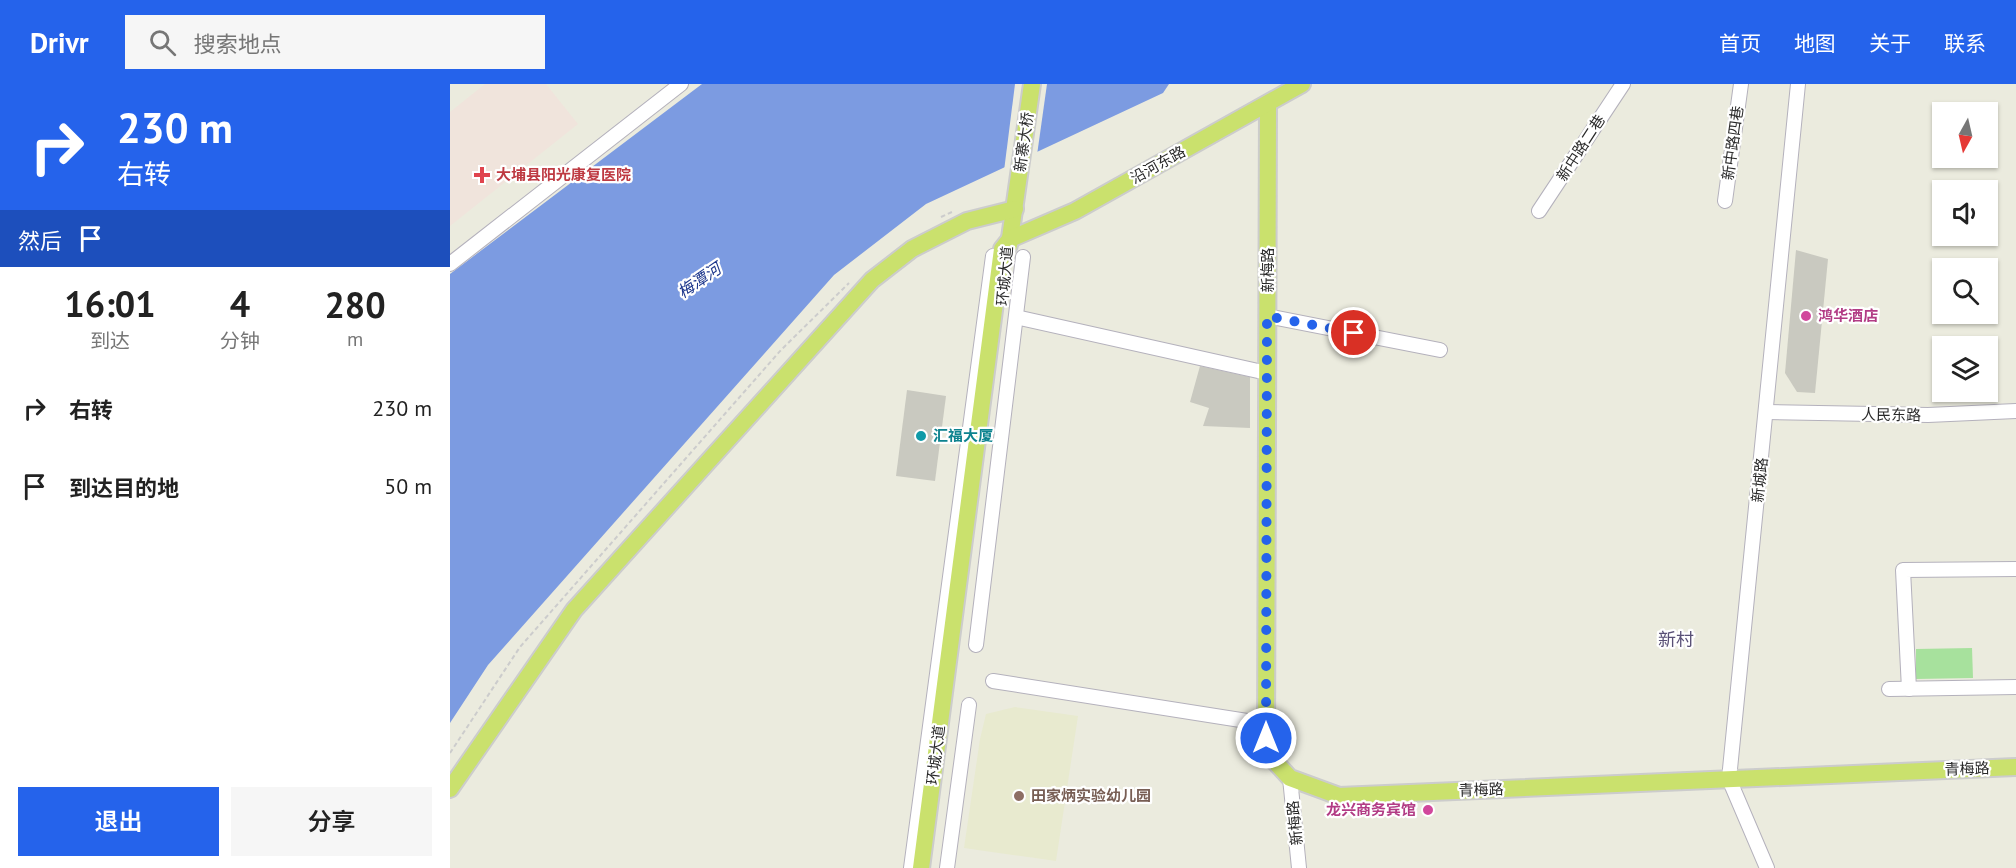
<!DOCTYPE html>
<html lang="zh">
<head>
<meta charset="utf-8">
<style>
  body { margin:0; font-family:"PT Sans","Noto Sans SC",sans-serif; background:#f6f6f6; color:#222; height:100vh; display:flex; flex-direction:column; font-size:22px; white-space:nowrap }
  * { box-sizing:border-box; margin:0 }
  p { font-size:20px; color:#767676 }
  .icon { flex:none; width:33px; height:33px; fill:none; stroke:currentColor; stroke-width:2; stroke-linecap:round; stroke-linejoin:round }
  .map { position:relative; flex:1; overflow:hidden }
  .sheet { display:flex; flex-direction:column; background:#fff; width:450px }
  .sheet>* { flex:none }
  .hud { background:#2563eb; color:#fff; overflow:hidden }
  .needle { width:39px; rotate:188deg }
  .tools { position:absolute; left:1482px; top:18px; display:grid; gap:12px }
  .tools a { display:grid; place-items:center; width:66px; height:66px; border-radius:0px; background:#fff; box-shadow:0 2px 4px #0004; font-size:30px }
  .pin { position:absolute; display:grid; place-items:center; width:51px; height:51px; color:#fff; margin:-26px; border:3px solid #fff; border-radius:50%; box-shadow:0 2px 6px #0007 }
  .me { position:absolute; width:66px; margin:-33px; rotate:0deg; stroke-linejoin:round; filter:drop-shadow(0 0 4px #0008) }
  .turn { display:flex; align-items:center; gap:21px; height:126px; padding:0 18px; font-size:27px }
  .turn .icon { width:78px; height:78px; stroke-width:2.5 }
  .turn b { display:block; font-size:42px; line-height:51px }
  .then { display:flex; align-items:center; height:57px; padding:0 18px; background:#0003; gap:12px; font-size:22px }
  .eta { display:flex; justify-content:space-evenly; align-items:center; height:102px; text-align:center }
  .eta b { font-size:36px; font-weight:600; line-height:42px }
  .primary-button { display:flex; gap:12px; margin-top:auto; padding:12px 18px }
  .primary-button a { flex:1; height:69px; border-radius:0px; background:#2563eb; color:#fff; font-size:24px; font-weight:600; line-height:69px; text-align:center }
  .primary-button a+a { background:#f6f6f6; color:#222 }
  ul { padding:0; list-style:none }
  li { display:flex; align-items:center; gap:18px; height:78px; padding:0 18px }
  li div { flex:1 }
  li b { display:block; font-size:22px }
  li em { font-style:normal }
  header { display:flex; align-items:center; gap:36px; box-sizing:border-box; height:84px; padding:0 30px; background:#2563eb; color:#fff }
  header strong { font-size:28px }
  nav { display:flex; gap:33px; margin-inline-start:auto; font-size:21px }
  .search { width:420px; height:54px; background:#f6f6f6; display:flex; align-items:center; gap:15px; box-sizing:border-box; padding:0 21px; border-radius:0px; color:#767676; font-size:22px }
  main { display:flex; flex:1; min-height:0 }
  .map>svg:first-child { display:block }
  .education { fill:#e8eacf }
  .medical { fill:#f0e4dc }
  .pitch { fill:#a7e19d }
  .water { fill:#7c9be1 }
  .pier { fill:#ebebde }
  .building { fill:#c9c9c0 }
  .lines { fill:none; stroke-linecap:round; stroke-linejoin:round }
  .minor-casing { stroke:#b4b1bc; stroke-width:16 }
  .major-casing { stroke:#ccc; stroke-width:20 }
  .path { stroke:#ccc; stroke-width:2; stroke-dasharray:4.5 3; stroke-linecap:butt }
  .minor { stroke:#fff; stroke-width:14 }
  .major { stroke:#cae16d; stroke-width:16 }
  .route { stroke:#2563eb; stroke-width:10; stroke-dasharray:0 18 }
  .health-dot { fill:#e0444e; stroke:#fff; stroke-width:2 }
  .hotel-dot { fill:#d1479c; stroke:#fff; stroke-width:2 }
  .culture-dot { fill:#0f9aa8; stroke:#fff; stroke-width:2 }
  .education-dot { fill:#8d6e63; stroke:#fff; stroke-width:2 }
  .labels { text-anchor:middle; stroke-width:4.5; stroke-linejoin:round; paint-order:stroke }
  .street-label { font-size:15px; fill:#2a2a2a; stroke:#fff }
  .health-label { font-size:15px; font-weight:bold; fill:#be3a42; stroke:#fff; text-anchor:start }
  .hotel-label { font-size:15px; font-weight:bold; fill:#b23c85; stroke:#fff; text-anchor:start }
  .culture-label { font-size:15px; font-weight:bold; fill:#0d838f; stroke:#fff; text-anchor:start }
  .education-label { font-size:15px; font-weight:bold; fill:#785e54; stroke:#fff; text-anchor:start }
  .water-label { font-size:16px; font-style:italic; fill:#1c368c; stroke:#fff }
  .quarter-label { font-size:18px; fill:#595076; stroke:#fff }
</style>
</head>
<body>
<header>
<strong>Drivr</strong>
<div class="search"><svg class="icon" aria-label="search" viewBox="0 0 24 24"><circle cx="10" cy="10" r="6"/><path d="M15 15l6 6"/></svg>搜索地点</div>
<nav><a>首页</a><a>地图</a><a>关于</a><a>联系</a></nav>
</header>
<main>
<section class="sheet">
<div class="hud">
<div class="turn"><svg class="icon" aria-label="right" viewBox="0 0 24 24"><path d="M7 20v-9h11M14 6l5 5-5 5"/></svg><div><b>230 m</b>右转</div></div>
<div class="then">然后<svg class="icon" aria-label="arrive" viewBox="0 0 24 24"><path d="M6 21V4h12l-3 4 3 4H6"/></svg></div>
</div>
<div class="eta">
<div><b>16:01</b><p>到达</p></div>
<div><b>4</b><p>分钟</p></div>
<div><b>280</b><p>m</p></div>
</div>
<ul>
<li><svg class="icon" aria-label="right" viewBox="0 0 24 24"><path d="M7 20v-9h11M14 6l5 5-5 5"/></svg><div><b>右转</b></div><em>230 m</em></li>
<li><svg class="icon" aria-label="arrive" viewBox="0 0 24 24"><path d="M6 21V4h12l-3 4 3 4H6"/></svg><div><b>到达目的地</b></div><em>50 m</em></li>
</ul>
<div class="primary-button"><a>退出</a><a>分享</a></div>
</section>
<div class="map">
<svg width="1566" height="784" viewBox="0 0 1566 784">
  <rect width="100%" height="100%" fill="#ebebde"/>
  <polygon class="education" points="565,623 628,632 606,777 514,764 530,655 536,630"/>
  <polygon class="medical" points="35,0 96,0 128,40 0,142 0,28"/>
  <polygon class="pitch" points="1522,564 1523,594 1466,595 1466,565"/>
  <polygon class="water" points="252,0 719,0 713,9 476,120 384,191 38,581 0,639 0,190"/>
  <polygon class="pier" points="565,0 597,0 587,71 554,87"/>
  <g class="building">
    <polygon points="1346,166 1378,175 1365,309 1347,308 1335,289"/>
    <polygon points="750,282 800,293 800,344 753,342 759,324 740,318"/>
    <polygon points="457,306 496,312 485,397 446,392"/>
  </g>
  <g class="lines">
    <defs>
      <g id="minor">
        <polyline points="1275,117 1291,0"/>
        <polyline points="1089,127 1173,0"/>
        <polyline points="0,180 231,0"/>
        <polyline points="817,232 990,266"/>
        <polyline points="566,233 817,289"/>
        <polyline points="1317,328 1478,331 1566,327"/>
        <polyline points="526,561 573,173"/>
        <polyline points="543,597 816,640"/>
        <polyline points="1439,605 1566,603"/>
        <polyline points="1459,605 1453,486 1566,485"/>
        <polyline points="840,694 849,784"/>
        <polyline points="461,784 543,172"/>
        <polyline points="497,784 519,621"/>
        <polyline points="1317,784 1279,695 1348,0"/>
      </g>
      <g id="major">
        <polyline points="818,20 816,668 840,694 889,712 1566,683"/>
        <polyline points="559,161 582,0"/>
        <polyline points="0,705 124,526 422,196 462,165 517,137 565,125"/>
        <polyline points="471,784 552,165 560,155 625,127 852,0"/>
      </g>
    </defs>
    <use href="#minor" class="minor-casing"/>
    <use href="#major" class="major-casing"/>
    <g class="path">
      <polyline points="491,133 502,128"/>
      <polyline points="0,669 70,563 331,266 399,199"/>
    </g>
    <use href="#minor" class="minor"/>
    <use href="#major" class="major"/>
  </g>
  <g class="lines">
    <polyline class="route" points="816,654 817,232 904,249"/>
  </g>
  <path class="health-dot" d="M29 82h6v6h6v6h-6v6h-6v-6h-6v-6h6z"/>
  <g class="hotel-dot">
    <circle cx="1356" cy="232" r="6"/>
    <circle cx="978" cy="726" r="6"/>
  </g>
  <circle class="culture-dot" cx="471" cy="352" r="6"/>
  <circle class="education-dot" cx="569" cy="712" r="6"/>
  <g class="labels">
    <g class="street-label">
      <text transform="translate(574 58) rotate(-82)" y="5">新寨大桥</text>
      <text transform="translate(1283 59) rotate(-82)" y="5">新中路四巷</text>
      <text transform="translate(1131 64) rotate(-57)" y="5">新中路二巷</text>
      <text transform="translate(708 81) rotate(-29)" y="5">沿河东路</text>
      <text transform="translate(818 186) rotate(-90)" y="5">新梅路</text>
      <text transform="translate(555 192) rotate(-85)" y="5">环城大道</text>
      <text transform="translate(1441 331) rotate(1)" y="5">人民东路</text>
      <text transform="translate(1310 396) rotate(-84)" y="5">新城路</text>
      <text transform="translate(486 671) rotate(-83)" y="5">环城大道</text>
      <text transform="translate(1517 685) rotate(-2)" y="5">青梅路</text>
      <text transform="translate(1031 706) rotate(-2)" y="5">青梅路</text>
      <text transform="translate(845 739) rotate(-96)" y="5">新梅路</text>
    </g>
    <g class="health-label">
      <text x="46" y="96">大埔县阳光康复医院</text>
    </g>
    <g class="hotel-label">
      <text x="1368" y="237">鸿华酒店</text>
      <text x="966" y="731" text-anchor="end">龙兴商务宾馆</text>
    </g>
    <g class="culture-label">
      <text x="483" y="357">汇福大厦</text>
    </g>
    <g class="education-label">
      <text x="581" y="717">田家炳实验幼儿园</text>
    </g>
    <g class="water-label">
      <text transform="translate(249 196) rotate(-34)" y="6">梅潭河</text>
    </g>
    <g class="quarter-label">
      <text x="1226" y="562">新村</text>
    </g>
  </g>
</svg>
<div class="tools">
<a><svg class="needle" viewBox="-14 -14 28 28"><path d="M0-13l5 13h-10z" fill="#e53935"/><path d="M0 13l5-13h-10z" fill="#767676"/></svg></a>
<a><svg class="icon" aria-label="sound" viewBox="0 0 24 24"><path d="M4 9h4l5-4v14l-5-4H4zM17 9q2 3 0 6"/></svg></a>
<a><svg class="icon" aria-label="search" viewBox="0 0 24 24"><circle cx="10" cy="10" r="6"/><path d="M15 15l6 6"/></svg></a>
<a><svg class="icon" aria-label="layers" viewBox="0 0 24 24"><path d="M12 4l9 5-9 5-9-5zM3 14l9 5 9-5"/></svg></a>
</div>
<div class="pin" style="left:904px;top:249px;background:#d93025"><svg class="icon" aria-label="arrive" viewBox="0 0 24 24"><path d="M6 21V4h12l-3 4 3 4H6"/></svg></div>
<svg class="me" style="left:816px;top:654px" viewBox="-20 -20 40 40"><circle r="17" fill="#2563eb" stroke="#fff" stroke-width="3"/><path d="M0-11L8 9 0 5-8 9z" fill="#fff"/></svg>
</div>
</main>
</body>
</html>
